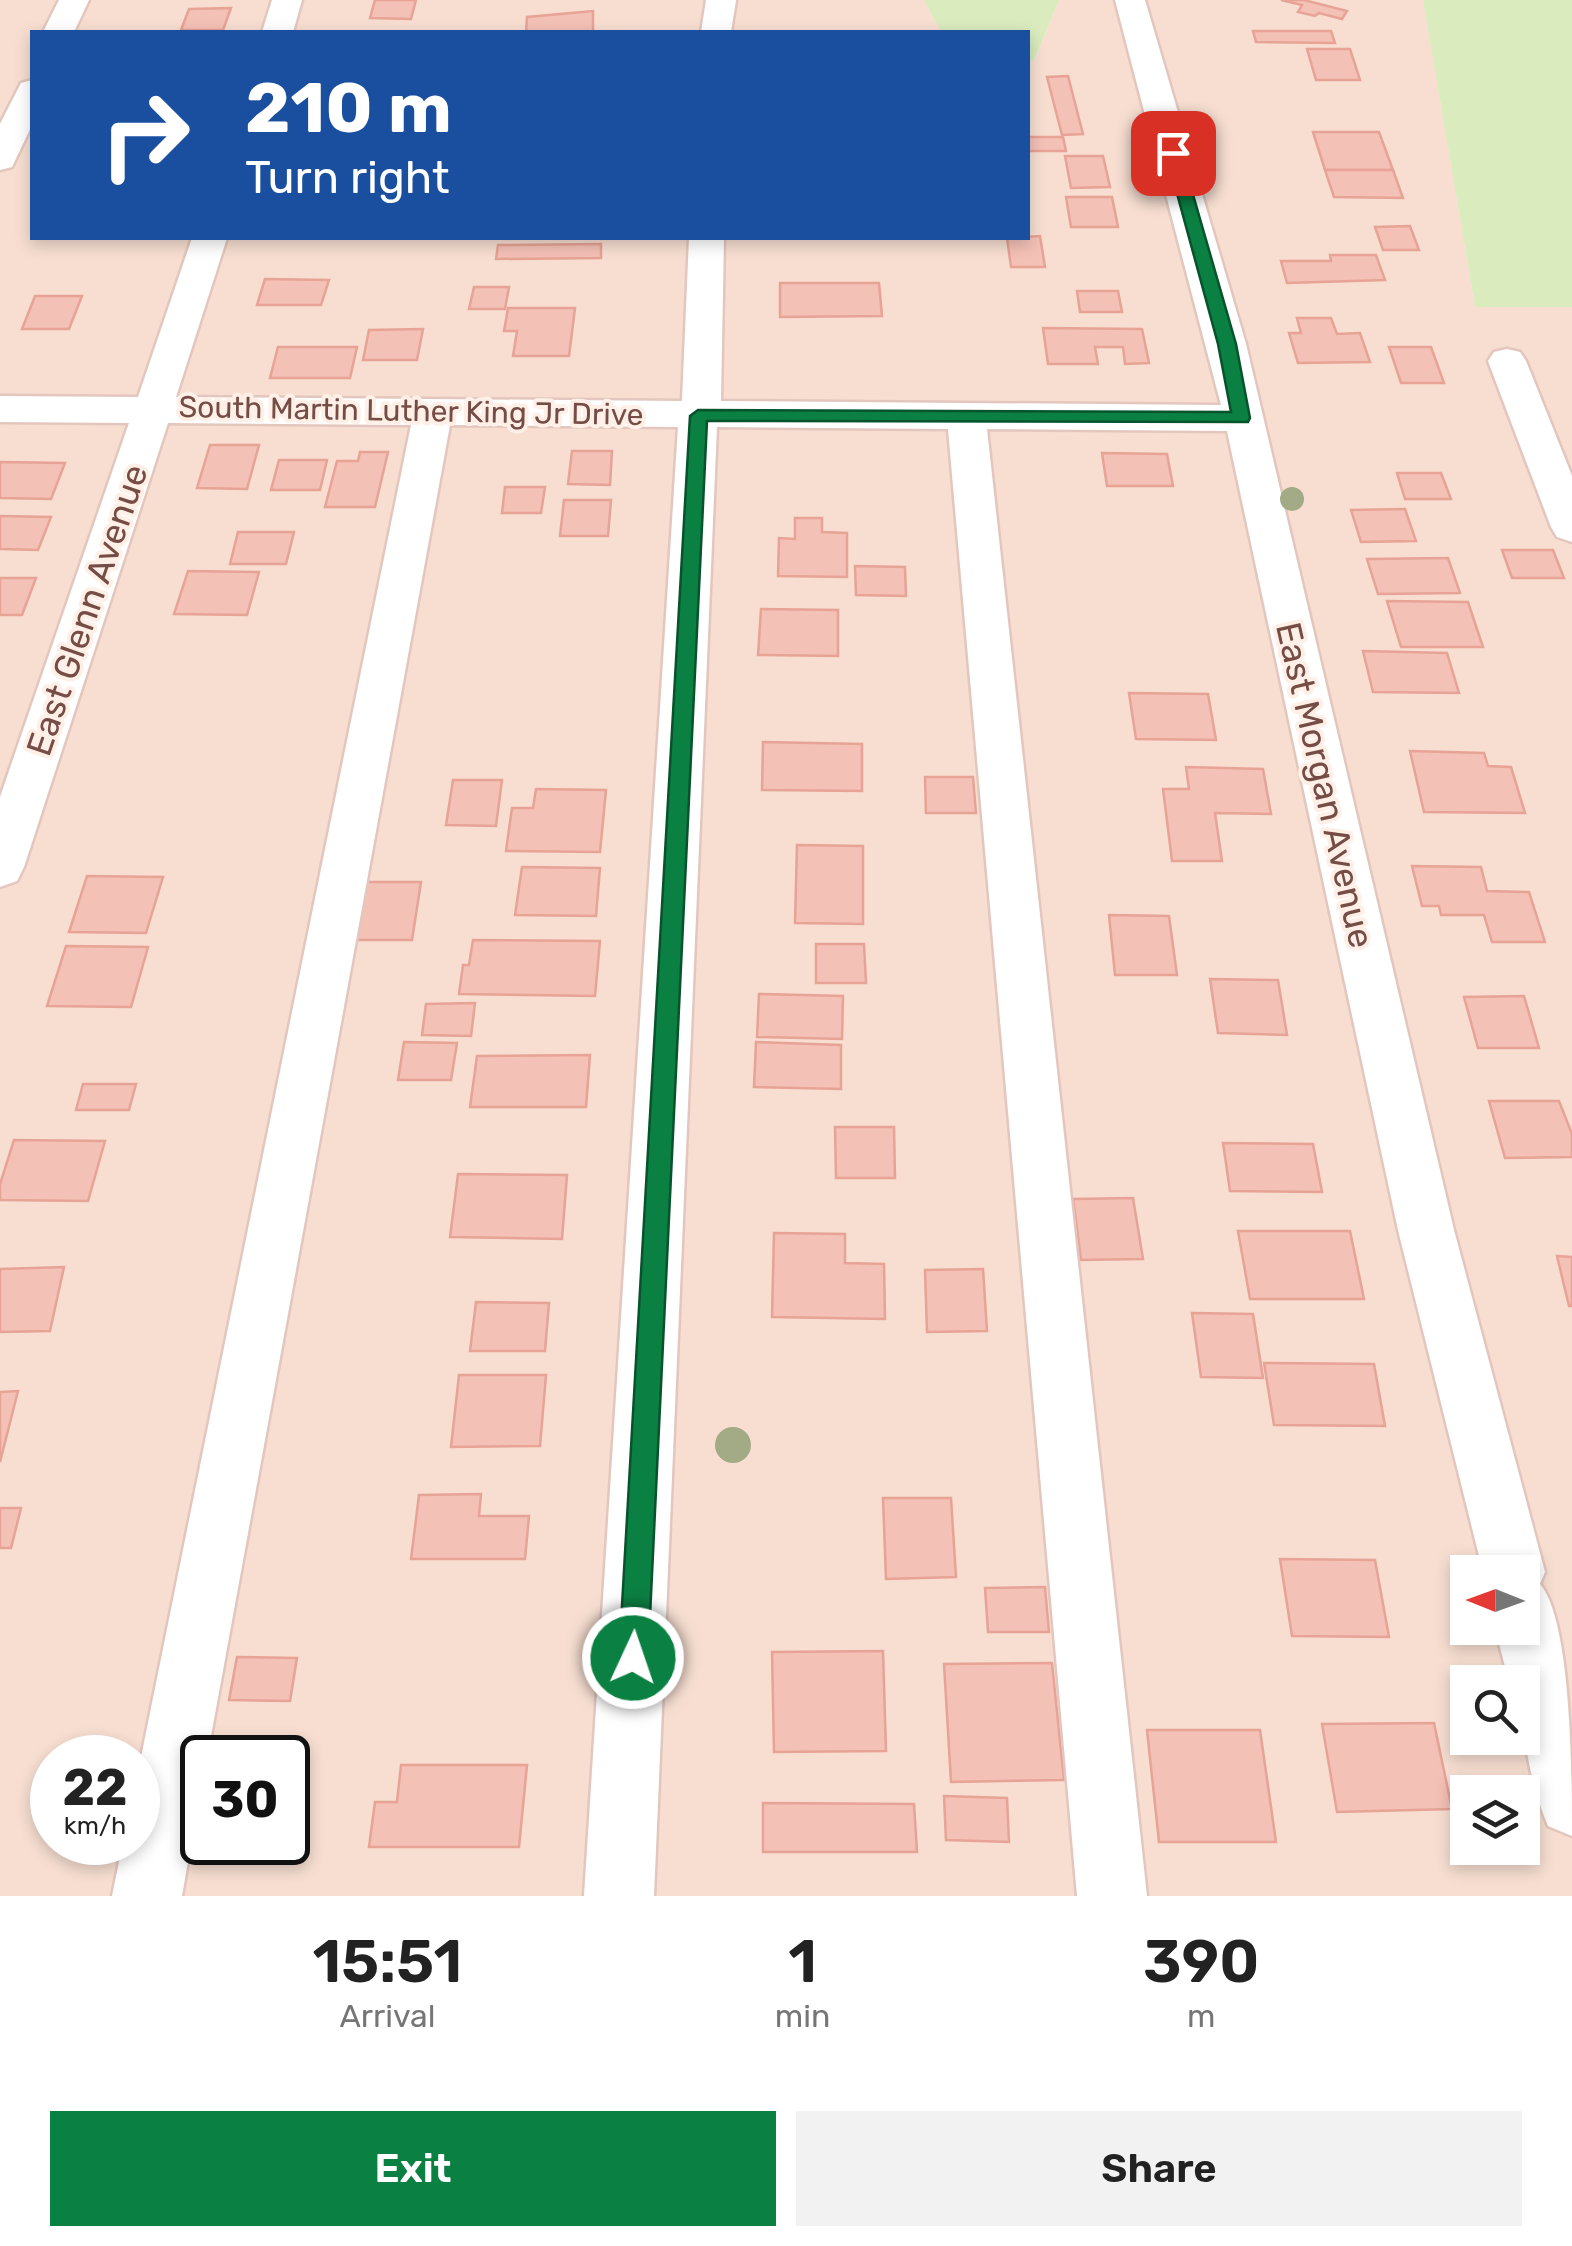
<!DOCTYPE html>
<html lang="en">
<head>
<meta charset="utf-8">
<style>
  body { margin:0; font-family:Rubik,sans-serif; background:#f2f2f2; color:#222; height:100vh; display:flex; flex-direction:column; font-size:38px; white-space:nowrap }
  * { box-sizing:border-box; margin:0 }
  p { font-size:32px; color:#767676 }
  .icon { flex:none; width:55px; height:55px; fill:none; stroke:currentColor; stroke-width:2; stroke-linecap:round; stroke-linejoin:round }
  .map { position:relative; height:1896px; overflow:hidden }
  .details { display:flex; flex-direction:column; background:#fff; flex:1 }
  .details>* { flex:none }
  .hud { position:absolute; left:30px; top:30px; width:1000px; height:210px; border-radius:0px; box-shadow:0 5px 15px #0003; background:#1a4fa0; color:#fff; overflow:hidden }
  .needle { width:65px; rotate:271deg }
  .fabs { position:absolute; left:1450px; top:1555px; display:grid; gap:20px }
  .fabs a { display:grid; place-items:center; width:90px; height:90px; border-radius:0px; background:#fff; box-shadow:0 5px 15px #0003; font-size:50px }
  .speed { position:absolute; left:30px; top:1735px; display:flex; gap:20px; font-size:50px; font-weight:700; text-align:center }
  .speed>* { display:grid; place-content:center; width:130px; height:130px; border-radius:50%; background:#fff; box-shadow:0 5px 15px #0003; line-height:1 }
  .speed small { font-size:25px; font-weight:400 }
  .speed .limit { border:5px solid #111; border-radius:15px; background:#fff; color:#111 }
  .pin { position:absolute; display:grid; place-items:center; width:85px; height:85px; color:#fff; margin:-42px; border-radius:20px; box-shadow:0 5px 15px #0006 }
  .me { position:absolute; width:110px; margin:-55px; rotate:3deg; stroke-linejoin:round; filter:drop-shadow(0 0 8px #0008) }
  .turn { display:flex; align-items:center; gap:35px; height:210px; padding:0 50px; font-size:45px }
  .turn .icon { width:130px; height:130px; stroke-width:2.5 }
  .turn b { display:block; font-size:70px; line-height:85px }
  .eta { display:flex; justify-content:space-evenly; align-items:center; height:170px; text-align:center }
  .eta b { font-size:60px; font-weight:600; line-height:70px }
  .button { display:flex; gap:20px; margin-top:auto; padding:20px 50px }
  .button a { flex:1; height:115px; border-radius:0px; background:#0b8043; color:#fff; font-size:40px; font-weight:600; line-height:115px; text-align:center }
  .button a+a { background:#f2f2f2; color:#222 }
  .map>svg:first-child { display:block }
  .residential { fill:#f7ded1; fill-rule:evenodd }
  .green { fill:#daebbe }
  .building { fill:#f4c1b6; stroke:#e7a396; stroke-width:2.5 }
  .lines { fill:none; stroke-linecap:round; stroke-linejoin:round }
  .minor-casing { stroke:#e3c7be; stroke-width:5 }
  .minor { fill:#fff; fill-rule:evenodd }
  .tree { fill:#a3aa86 }
  .route { fill:#0b8043; stroke:#07532c; stroke-width:2.5 }
  .labels { text-anchor:middle; stroke-width:8; stroke-linejoin:round; paint-order:stroke }
  .far-street-label { font-size:30px; fill:#754c46; stroke:#fff0e7 }
  .street-label { font-size:35px; fill:#754c46; stroke:#fff0e7 }
</style>
</head>
<body>
<div class="map">
<svg width="1572" height="1896" viewBox="0 0 1572 1896">
  <rect width="100%" height="100%" fill="#fdebe0"/>
  <path class="residential" d="M0,0h924l17,32h-909v206h996v-178h7l24,-60h364l52,307h97v1589h-1572zM1468,1572h54v56h-54zM1468,1682h54v56h-54zM52,1758h86v84h-86zM202,1758h86v84h-86zM1468,1792h54v56h-54z"/>
  <g class="green">
    <polygon points="924,0 1059,0 1034,61 1028,60 1028,32 941,32"/>
    <polygon points="1423,0 1572,0 1572,307 1475,307"/>
  </g>
  <g class="building">
    <polygon points="375,0 416,0 411,19 370,18"/>
    <polygon points="1281,0 1304,0 1347,11 1342,19 1319,13 1315,16 1298,12 1302,5"/>
    <polygon points="231,8 223,30 181,30 189,9"/>
    <polygon points="593,11 593,32 526,32 527,17"/>
    <polygon points="1253,31 1331,31 1335,43 1256,42"/>
    <polygon points="1307,49 1350,49 1360,80 1316,80"/>
    <polygon points="1068,76 1083,134 1062,135 1047,77"/>
    <polygon points="1313,132 1379,132 1393,170 1325,170"/>
    <polygon points="1028,137 1063,137 1066,151 1028,151"/>
    <polygon points="1065,156 1103,156 1110,187 1071,188"/>
    <polygon points="1325,170 1393,170 1403,198 1334,197"/>
    <polygon points="1066,197 1112,197 1118,227 1071,227"/>
    <polygon points="1410,226 1419,250 1383,250 1375,227"/>
    <polygon points="1040,236 1045,267 1011,267 1007,238"/>
    <polygon points="601,244 601,258 496,259 498,245"/>
    <polygon points="1330,255 1376,255 1385,280 1287,283 1281,261 1331,261"/>
    <polygon points="265,279 329,280 321,305 257,305"/>
    <polygon points="780,283 879,283 882,316 780,317"/>
    <polygon points="474,287 509,287 505,309 469,309"/>
    <polygon points="1077,291 1118,291 1122,312 1080,312"/>
    <polygon points="35,296 82,296 69,329 22,329"/>
    <polygon points="508,308 575,308 569,356 513,356 517,331 504,331"/>
    <polygon points="1297,318 1331,318 1337,334 1360,333 1370,362 1298,363 1289,333 1301,333"/>
    <polygon points="1043,328 1142,329 1149,363 1125,364 1123,347 1095,347 1098,364 1048,364"/>
    <polygon points="423,329 417,360 363,360 369,330"/>
    <polygon points="278,347 357,347 350,378 270,378"/>
    <polygon points="1389,347 1431,347 1444,383 1401,383"/>
    <polygon points="210,445 259,445 247,489 197,488"/>
    <polygon points="572,451 612,451 610,485 568,484"/>
    <polygon points="360,452 388,452 375,507 325,507 337,461 358,461"/>
    <polygon points="1102,453 1167,454 1173,486 1107,486"/>
    <polygon points="279,460 327,460 320,490 271,490"/>
    <polygon points="0,462 65,463 51,499 0,498"/>
    <polygon points="1397,473 1441,473 1451,499 1405,499"/>
    <polygon points="505,487 545,487 541,513 502,513"/>
    <polygon points="564,500 611,500 608,536 560,536"/>
    <polygon points="1405,509 1416,541 1361,542 1351,510"/>
    <polygon points="0,516 51,517 38,550 0,549"/>
    <polygon points="795,518 822,518 822,532 847,533 847,577 778,576 779,538 795,539"/>
    <polygon points="238,532 294,532 286,564 230,564"/>
    <polygon points="1502,550 1553,550 1564,578 1512,578"/>
    <polygon points="1448,558 1460,593 1378,594 1367,559"/>
    <polygon points="855,566 905,567 906,596 856,595"/>
    <polygon points="188,571 259,572 247,615 174,614"/>
    <polygon points="0,578 36,578 22,615 0,615"/>
    <polygon points="1387,601 1468,602 1483,647 1401,647"/>
    <polygon points="761,609 838,610 838,656 758,655"/>
    <polygon points="1363,651 1447,653 1459,693 1373,692"/>
    <polygon points="1129,693 1208,694 1216,740 1136,739"/>
    <polygon points="763,742 862,744 862,791 762,790"/>
    <polygon points="1410,751 1484,753 1488,766 1511,767 1525,813 1424,812"/>
    <polygon points="1186,767 1263,769 1271,814 1215,813 1222,861 1172,861 1163,789 1189,789"/>
    <polygon points="925,777 973,777 976,813 926,813"/>
    <polygon points="453,780 502,780 496,826 446,825"/>
    <polygon points="536,789 606,790 600,852 506,851 512,808 533,808"/>
    <polygon points="797,845 863,846 863,924 795,923"/>
    <polygon points="1412,866 1481,867 1487,891 1529,892 1545,942 1492,942 1484,915 1441,915 1439,906 1422,906"/>
    <polygon points="522,867 600,868 596,916 515,915"/>
    <polygon points="87,876 163,877 146,933 69,932"/>
    <polygon points="358,882 421,882 412,940 347,940"/>
    <polygon points="1109,915 1169,916 1177,975 1115,975"/>
    <polygon points="473,940 600,941 595,996 459,994 463,965 469,965"/>
    <polygon points="816,944 864,944 866,983 816,983"/>
    <polygon points="66,946 148,947 131,1007 47,1006"/>
    <polygon points="1210,979 1278,980 1287,1035 1218,1033"/>
    <polygon points="759,994 843,996 842,1039 757,1037"/>
    <polygon points="1524,996 1539,1048 1478,1048 1464,997"/>
    <polygon points="475,1003 471,1036 422,1035 426,1004"/>
    <polygon points="404,1042 457,1043 451,1080 398,1080"/>
    <polygon points="756,1042 841,1045 841,1089 754,1087"/>
    <polygon points="590,1055 586,1107 470,1107 477,1056"/>
    <polygon points="83,1084 136,1084 129,1110 76,1110"/>
    <polygon points="1489,1101 1559,1101 1572,1134 1572,1157 1505,1158"/>
    <polygon points="835,1127 894,1127 895,1178 836,1178"/>
    <polygon points="14,1140 105,1141 88,1201 0,1200 0,1184"/>
    <polygon points="1223,1143 1313,1144 1322,1192 1230,1191"/>
    <polygon points="458,1174 567,1175 562,1239 450,1237"/>
    <polygon points="1133,1198 1143,1259 1081,1260 1073,1199"/>
    <polygon points="1238,1231 1350,1231 1364,1299 1250,1299"/>
    <polygon points="774,1233 845,1234 845,1263 884,1264 885,1319 772,1317"/>
    <polygon points="1557,1256 1572,1257 1572,1306 1569,1306"/>
    <polygon points="64,1267 50,1331 0,1332 0,1269"/>
    <polygon points="983,1269 987,1331 927,1332 925,1270"/>
    <polygon points="476,1302 549,1303 545,1351 470,1351"/>
    <polygon points="1192,1313 1253,1314 1263,1378 1201,1377"/>
    <polygon points="1264,1363 1374,1364 1385,1426 1274,1425"/>
    <polygon points="459,1375 546,1375 540,1446 451,1447"/>
    <polygon points="18,1391 0,1462 0,1392"/>
    <polygon points="481,1494 479,1516 529,1516 525,1559 411,1559 419,1495"/>
    <polygon points="883,1498 951,1498 956,1577 886,1579"/>
    <polygon points="0,1508 21,1508 11,1548 0,1548"/>
    <polygon points="1280,1559 1375,1560 1389,1637 1292,1636"/>
    <polygon points="1045,1587 1049,1632 988,1632 985,1588"/>
    <polygon points="883,1651 886,1751 774,1752 772,1652"/>
    <polygon points="237,1657 297,1658 290,1701 229,1700"/>
    <polygon points="1052,1663 1064,1780 951,1782 944,1664"/>
    <polygon points="1434,1723 1452,1809 1337,1812 1322,1724"/>
    <polygon points="1147,1730 1260,1730 1276,1842 1159,1842"/>
    <polygon points="196,1763 202,1763 202,1833 185,1833"/>
    <polygon points="401,1765 527,1765 519,1847 369,1847 375,1802 397,1802"/>
    <polygon points="944,1796 1007,1798 1009,1842 946,1840"/>
    <polygon points="763,1803 914,1804 917,1852 763,1852"/>
  </g>
  <g class="lines">
    <defs>
      <g id="minor">
        <polygon points="59,0 89,0 74,32 43,32"/>
        <polygon points="272,0 302,0 293,32 262,32"/>
        <polygon points="706,0 736,0 731,32 701,32"/>
        <path d="M1115,0h30l101,344 208,886 91,342 -5,12c32,37 32,196 32,252l-24,-10c-20,-48 -26,-93 -26,-144h-13l-14,-54h27v-56h-39l-85,-342 -171,-799 -240,-2 160,1467h-70l-129,-1467 -231,-2 -63,1469h-70l94,-1469 -228,-2 -243,1333h-5v24l-20,114h-70l11,-54h15v-70l273,-1347 -243,-2 -144,444 -7,14 -17,6v-90l129,-374 -129,-1v-26l138,1 54,-159h35l-51,159 506,4 7,-163h35l-3,163 500,4z"/>
        <polygon points="32,80 32,125 12,167 0,170 0,124 21,83"/>
        <polygon points="1507,349 1520,352 1526,361 1572,476 1572,542 1557,537 1551,527 1488,361 1494,352"/>
      </g>
    </defs>
    <use href="#minor" class="minor-casing"/>
    <use href="#minor" class="minor"/>
  </g>
  <g class="tree">
    <circle cx="1292" cy="499" r="12"/>
    <circle cx="733" cy="1445" r="18"/>
  </g>
  <polygon class="route" points="1173,148 1181,153 1236,344 1250,418 1248,422 707,421 648,1658 644,1669 633,1673 623,1669 619,1658 690,416 698,410 1231,412 1218,344 1166,153"/>
  <g class="labels">
    <g class="far-street-label">
      <text transform="translate(411 411) rotate(1)" y="10">South Martin Luther King Jr Drive</text>
    </g>
    <g class="street-label">
      <text transform="translate(87 610) rotate(-71)" y="12">East Glenn Avenue</text>
      <text transform="translate(1325 785) rotate(77)" y="12">East Morgan Avenue</text>
    </g>
  </g>
</svg>
<div class="fabs">
<a><svg class="needle" viewBox="-14 -14 28 28"><path d="M0-13l5 13h-10z" fill="#e53935"/><path d="M0 13l5-13h-10z" fill="#767676"/></svg></a>
<a><svg class="icon" aria-label="search" viewBox="0 0 24 24"><circle cx="10" cy="10" r="6"/><path d="M15 15l6 6"/></svg></a>
<a><svg class="icon" aria-label="layers" viewBox="0 0 24 24"><path d="M12 4l9 5-9 5-9-5zM3 14l9 5 9-5"/></svg></a>
</div>
<div class="speed"><div>22<small>km/h</small></div><div class="limit">30</div></div>
<div class="pin" style="left:1173px;top:153px;background:#d93025"><svg class="icon" aria-label="arrive" viewBox="0 0 24 24"><path d="M6 21V4h12l-3 4 3 4H6"/></svg></div>
<svg class="me" style="left:633px;top:1658px" viewBox="-20 -20 40 40"><circle r="17" fill="#0b8043" stroke="#fff" stroke-width="3"/><path d="M0-11L8 9 0 5-8 9z" fill="#fff"/></svg>
<div class="hud">
<div class="turn"><svg class="icon" aria-label="right" viewBox="0 0 24 24"><path d="M7 20v-9h11M14 6l5 5-5 5"/></svg><div><b>210 m</b>Turn right</div></div>
</div>
</div>
<section class="details">
<div class="eta">
<div><b>15:51</b><p>Arrival</p></div>
<div><b>1</b><p>min</p></div>
<div><b>390</b><p>m</p></div>
</div>
<div class="button"><a>Exit</a><a>Share</a></div>
</section>
</body>
</html>
